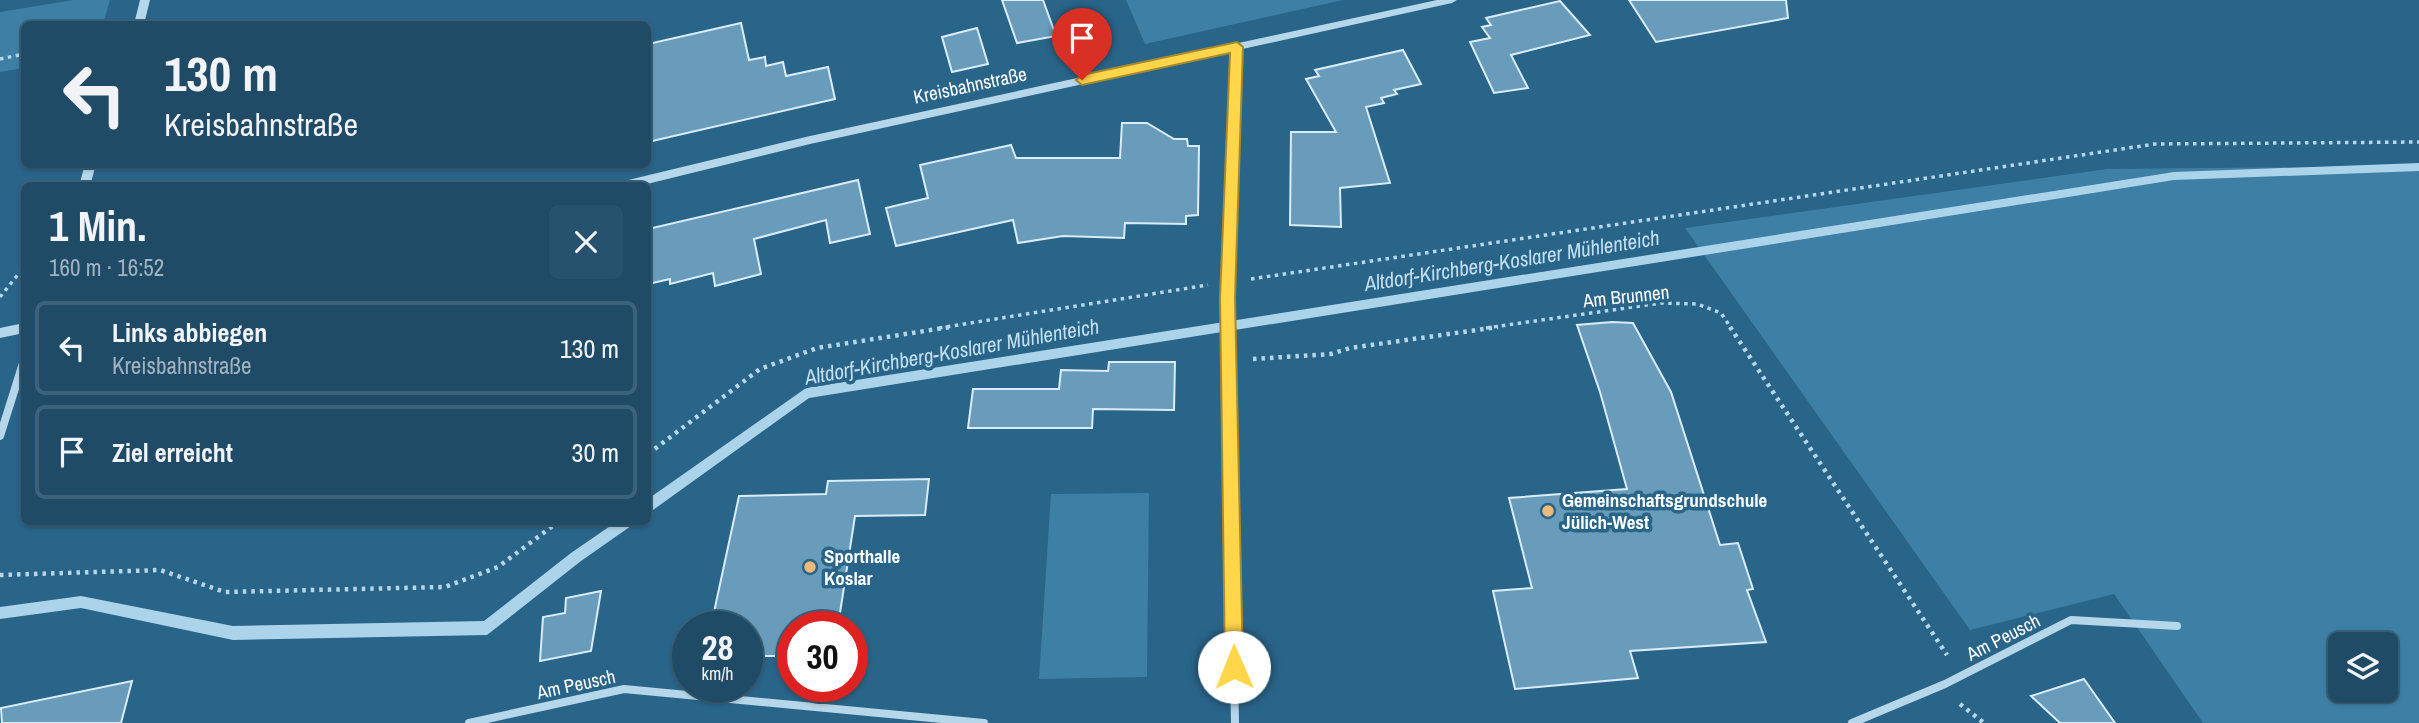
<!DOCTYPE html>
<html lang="de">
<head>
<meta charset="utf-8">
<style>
  body { margin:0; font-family:"Archivo Narrow",sans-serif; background:#27526d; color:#f1f3f6; height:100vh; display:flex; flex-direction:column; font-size:26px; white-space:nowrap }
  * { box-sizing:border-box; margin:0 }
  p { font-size:23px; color:#a1b3c0 }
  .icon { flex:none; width:38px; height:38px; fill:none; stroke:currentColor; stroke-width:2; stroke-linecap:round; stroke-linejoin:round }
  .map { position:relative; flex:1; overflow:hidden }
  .sheet { position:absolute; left:21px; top:182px; width:630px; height:343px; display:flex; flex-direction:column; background:#1f4b67; border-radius:10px; box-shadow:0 2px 5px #0004,0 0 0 2px #3c637b }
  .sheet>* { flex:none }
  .banner { position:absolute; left:21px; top:21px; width:630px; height:147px; border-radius:10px; box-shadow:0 2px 5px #0004,0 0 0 2px #3c637b; background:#1f4b67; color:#f1f3f6; overflow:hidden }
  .tools { position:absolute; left:2328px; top:632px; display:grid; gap:14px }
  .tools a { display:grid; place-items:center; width:70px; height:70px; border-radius:10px; background:#1f4b67; box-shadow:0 2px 5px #0004,0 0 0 2px #3c637b; font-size:35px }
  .speed { position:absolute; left:672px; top:611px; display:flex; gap:14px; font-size:35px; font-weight:700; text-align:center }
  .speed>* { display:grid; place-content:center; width:91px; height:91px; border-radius:50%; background:#1f4b67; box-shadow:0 2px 5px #0004,0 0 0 2px #3c637b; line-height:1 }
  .speed small { font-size:18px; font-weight:400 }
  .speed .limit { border:10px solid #d22; background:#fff; color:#111 }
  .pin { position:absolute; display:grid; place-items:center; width:60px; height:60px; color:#fff; margin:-72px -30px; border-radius:50% 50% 50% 0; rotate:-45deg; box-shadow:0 0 7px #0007 }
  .pin .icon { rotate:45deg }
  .me { position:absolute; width:77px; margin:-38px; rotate:359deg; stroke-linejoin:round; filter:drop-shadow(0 0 5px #0008) }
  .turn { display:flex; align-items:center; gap:24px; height:147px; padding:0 28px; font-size:32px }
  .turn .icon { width:91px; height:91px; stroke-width:2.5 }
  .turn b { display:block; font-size:49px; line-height:60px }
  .round { display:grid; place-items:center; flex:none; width:74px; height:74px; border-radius:10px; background:#27526d }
  .headline { display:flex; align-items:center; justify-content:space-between; height:119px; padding:0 28px }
  h1 { font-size:42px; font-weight:700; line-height:52px }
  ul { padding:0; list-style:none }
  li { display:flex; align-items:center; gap:21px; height:94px; margin:0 14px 10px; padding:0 14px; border:4px solid #3c637b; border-radius:10px }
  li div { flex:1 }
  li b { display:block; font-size:26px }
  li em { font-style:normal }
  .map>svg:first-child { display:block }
  .green { fill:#3d7fa5; fill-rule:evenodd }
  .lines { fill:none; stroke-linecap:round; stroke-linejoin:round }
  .stream { fill:#abd3e9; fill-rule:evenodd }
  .building { fill:#699cbb; stroke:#daecf7; stroke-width:2 }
  .path-far1 { stroke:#b6d6e9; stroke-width:3.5; stroke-dasharray:3.5 4.5; stroke-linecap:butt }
  .path { stroke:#b6d6e9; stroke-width:4.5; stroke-dasharray:3.5 5; stroke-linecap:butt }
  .minor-far1 { stroke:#b6d6e9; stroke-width:6 }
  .minor { stroke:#b6d6e9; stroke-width:8 }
  .tertiary { fill:#b6d6e9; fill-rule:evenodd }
  .route { fill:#ffd54a; stroke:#a68a30; stroke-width:2 }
  .poi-dot { fill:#f0b97c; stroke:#296489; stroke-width:2.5 }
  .labels { text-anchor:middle; stroke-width:7; stroke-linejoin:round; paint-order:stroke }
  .street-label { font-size:19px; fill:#fff; stroke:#296489 }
  .poi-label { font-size:19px; font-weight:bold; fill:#fff; stroke:#296489; text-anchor:start }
  .water-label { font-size:21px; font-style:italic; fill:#c2dff0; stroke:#296489 }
</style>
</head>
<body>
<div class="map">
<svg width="2419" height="723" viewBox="0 0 2419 723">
  <rect width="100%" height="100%" fill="#296489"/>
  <g class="green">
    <polygon points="73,0 110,0 103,24 24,24 24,68 0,72 0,12"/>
    <polygon points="1126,0 1343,0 1145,44"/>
    <path d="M2419,166v557h-216l-89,-129 -144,36 -285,-402 422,-59zM2340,644h45v46h-45z"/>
    <polygon points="1149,493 1147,677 1039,679 1051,494"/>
  </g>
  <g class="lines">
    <g class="stream">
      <polygon points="2419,163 2419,171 2174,180 809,398 653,510 648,512 648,499 806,388 2174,172"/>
      <polygon points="616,522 633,522 631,526 581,561 487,635 233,640 81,608 0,619 0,607 81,596 233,626 484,621 571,553"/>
    </g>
  </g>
  <g class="building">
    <polygon points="1002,0 1043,0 1056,36 1017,43"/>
    <polygon points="1629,0 1786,0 1788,18 1656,42"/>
    <polygon points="1560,1 1590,35 1511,55 1528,88 1494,93 1470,42 1490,38 1482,27 1491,25 1486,18"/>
    <polygon points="741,23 749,60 765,57 766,66 783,62 786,76 828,67 835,99 648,142 648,44"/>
    <polygon points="977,28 988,64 952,72 942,37"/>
    <polygon points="1403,50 1421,84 1394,90 1397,94 1381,98 1384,103 1366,107 1390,183 1340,188 1341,227 1290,225 1291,132 1336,132 1306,79 1319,76 1315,70"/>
    <polygon points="1122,123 1147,123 1174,139 1187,139 1188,146 1199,146 1198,215 1186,216 1186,224 1125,223 1124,238 1063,236 1018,243 1013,220 896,246 886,208 928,198 920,165 1011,145 1016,158 1120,158"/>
    <polygon points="858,180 870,234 830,243 826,220 754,239 761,274 715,286 713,273 670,284 670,279 648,284 648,229"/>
    <polygon points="1612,322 1633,323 1671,392 1720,545 1738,543 1753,589 1747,590 1766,642 1630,651 1638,678 1515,689 1493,591 1532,588 1509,498 1627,489 1600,392 1577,325"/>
    <polygon points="1109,362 1175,362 1174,410 1093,409 1092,428 968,428 973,389 1059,389 1061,370 1108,371"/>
    <polygon points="929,479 925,515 855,516 838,626 793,626 793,656 747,656 747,626 711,626 739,496 826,494 828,481"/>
    <polygon points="601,591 591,651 540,661 543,617 565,613 566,598"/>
    <polygon points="2084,679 2115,723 2060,723 2031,696"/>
    <polygon points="132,681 121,723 2,723 1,708"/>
  </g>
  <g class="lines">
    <g class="path-far1">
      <polyline points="0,59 24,54"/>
      <polyline points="1251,279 2155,144 2419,142"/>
      <polyline points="0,297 24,267"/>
      <polyline points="939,328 1208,285"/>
      <polyline points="1486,328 1661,303 1697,304 1721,313 1731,328"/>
    </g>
    <g class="path">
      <polyline points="1730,327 1947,655"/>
      <polyline points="1253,359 1331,354 1350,348 1498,327"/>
      <polyline points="648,454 760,369 817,348 950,327"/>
      <polyline points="0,575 160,570 225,592 445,587 498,567 558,522"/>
      <polyline points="1960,704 1984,723"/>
    </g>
    <polyline class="minor-far1" points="1228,328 1237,47"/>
    <g class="minor">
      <polyline points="1228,327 1235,723"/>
      <polyline points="0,436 24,360"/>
      <polyline points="469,723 624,689 984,723"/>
      <polyline points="1852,723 1945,684 2071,620 2177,626"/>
    </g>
    <g class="tertiary">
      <polygon points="140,0 150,0 144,24 134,24"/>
      <polygon points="1437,0 1457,0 1452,3 810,144 639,186 615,186 620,182 810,136"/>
      <polygon points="85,164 96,164 90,186 79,186"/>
      <polygon points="24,323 24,333 0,338 0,328"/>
    </g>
  </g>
  <polygon class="route" points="1237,42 1243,47 1235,298 1243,667 1240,673 1234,676 1227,673 1225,667 1220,298 1230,53 1082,85 1076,80 1082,75"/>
  <g class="poi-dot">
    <circle cx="1548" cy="511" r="7"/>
    <circle cx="810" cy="567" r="7"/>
  </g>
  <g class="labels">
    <g class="street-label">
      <text transform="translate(970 85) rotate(-12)" y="7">Kreisbahnstraße</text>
      <text transform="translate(1626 296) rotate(-6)" y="7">Am Brunnen</text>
      <text transform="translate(2003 637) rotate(-27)" y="7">Am Peusch</text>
      <text transform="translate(576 684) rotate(-12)" y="7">Am Peusch</text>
    </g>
    <g class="poi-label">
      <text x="1562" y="507">Gemeinschaftsgrundschule<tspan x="1562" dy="22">Jülich-West</tspan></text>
      <text x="824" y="563">Sporthalle<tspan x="824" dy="22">Koslar</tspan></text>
    </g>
    <g class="water-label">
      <text transform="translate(1512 261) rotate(-9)" y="7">Altdorf-Kirchberg-Koslarer Mühlenteich</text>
      <text transform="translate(952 352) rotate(-10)" y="7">Altdorf-Kirchberg-Koslarer Mühlenteich</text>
    </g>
  </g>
</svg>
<div class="tools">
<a><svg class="icon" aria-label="layers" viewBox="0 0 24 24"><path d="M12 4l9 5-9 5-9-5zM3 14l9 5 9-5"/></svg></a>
</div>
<div class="speed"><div>28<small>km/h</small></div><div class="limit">30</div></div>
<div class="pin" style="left:1082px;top:80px;background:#d93025"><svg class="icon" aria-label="arrive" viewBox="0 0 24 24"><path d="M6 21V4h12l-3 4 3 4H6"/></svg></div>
<svg class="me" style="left:1234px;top:667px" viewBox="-20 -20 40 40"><circle r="19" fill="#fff"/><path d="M0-13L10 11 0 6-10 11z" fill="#ffd54a"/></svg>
<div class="banner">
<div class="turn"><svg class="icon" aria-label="left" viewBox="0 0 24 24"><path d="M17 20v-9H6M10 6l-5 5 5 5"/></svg><div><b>130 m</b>Kreisbahnstraße</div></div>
</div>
<section class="sheet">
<div class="headline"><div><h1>1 Min.</h1><p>160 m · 16:52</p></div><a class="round"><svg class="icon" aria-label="close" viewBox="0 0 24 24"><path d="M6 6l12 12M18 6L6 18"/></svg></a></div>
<ul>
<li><svg class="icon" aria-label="left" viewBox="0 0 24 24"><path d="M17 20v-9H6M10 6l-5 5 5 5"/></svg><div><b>Links abbiegen</b><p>Kreisbahnstraße</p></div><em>130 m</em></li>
<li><svg class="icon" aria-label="arrive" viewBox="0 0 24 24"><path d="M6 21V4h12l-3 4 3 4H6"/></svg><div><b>Ziel erreicht</b></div><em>30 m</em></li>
</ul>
</section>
</div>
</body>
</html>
